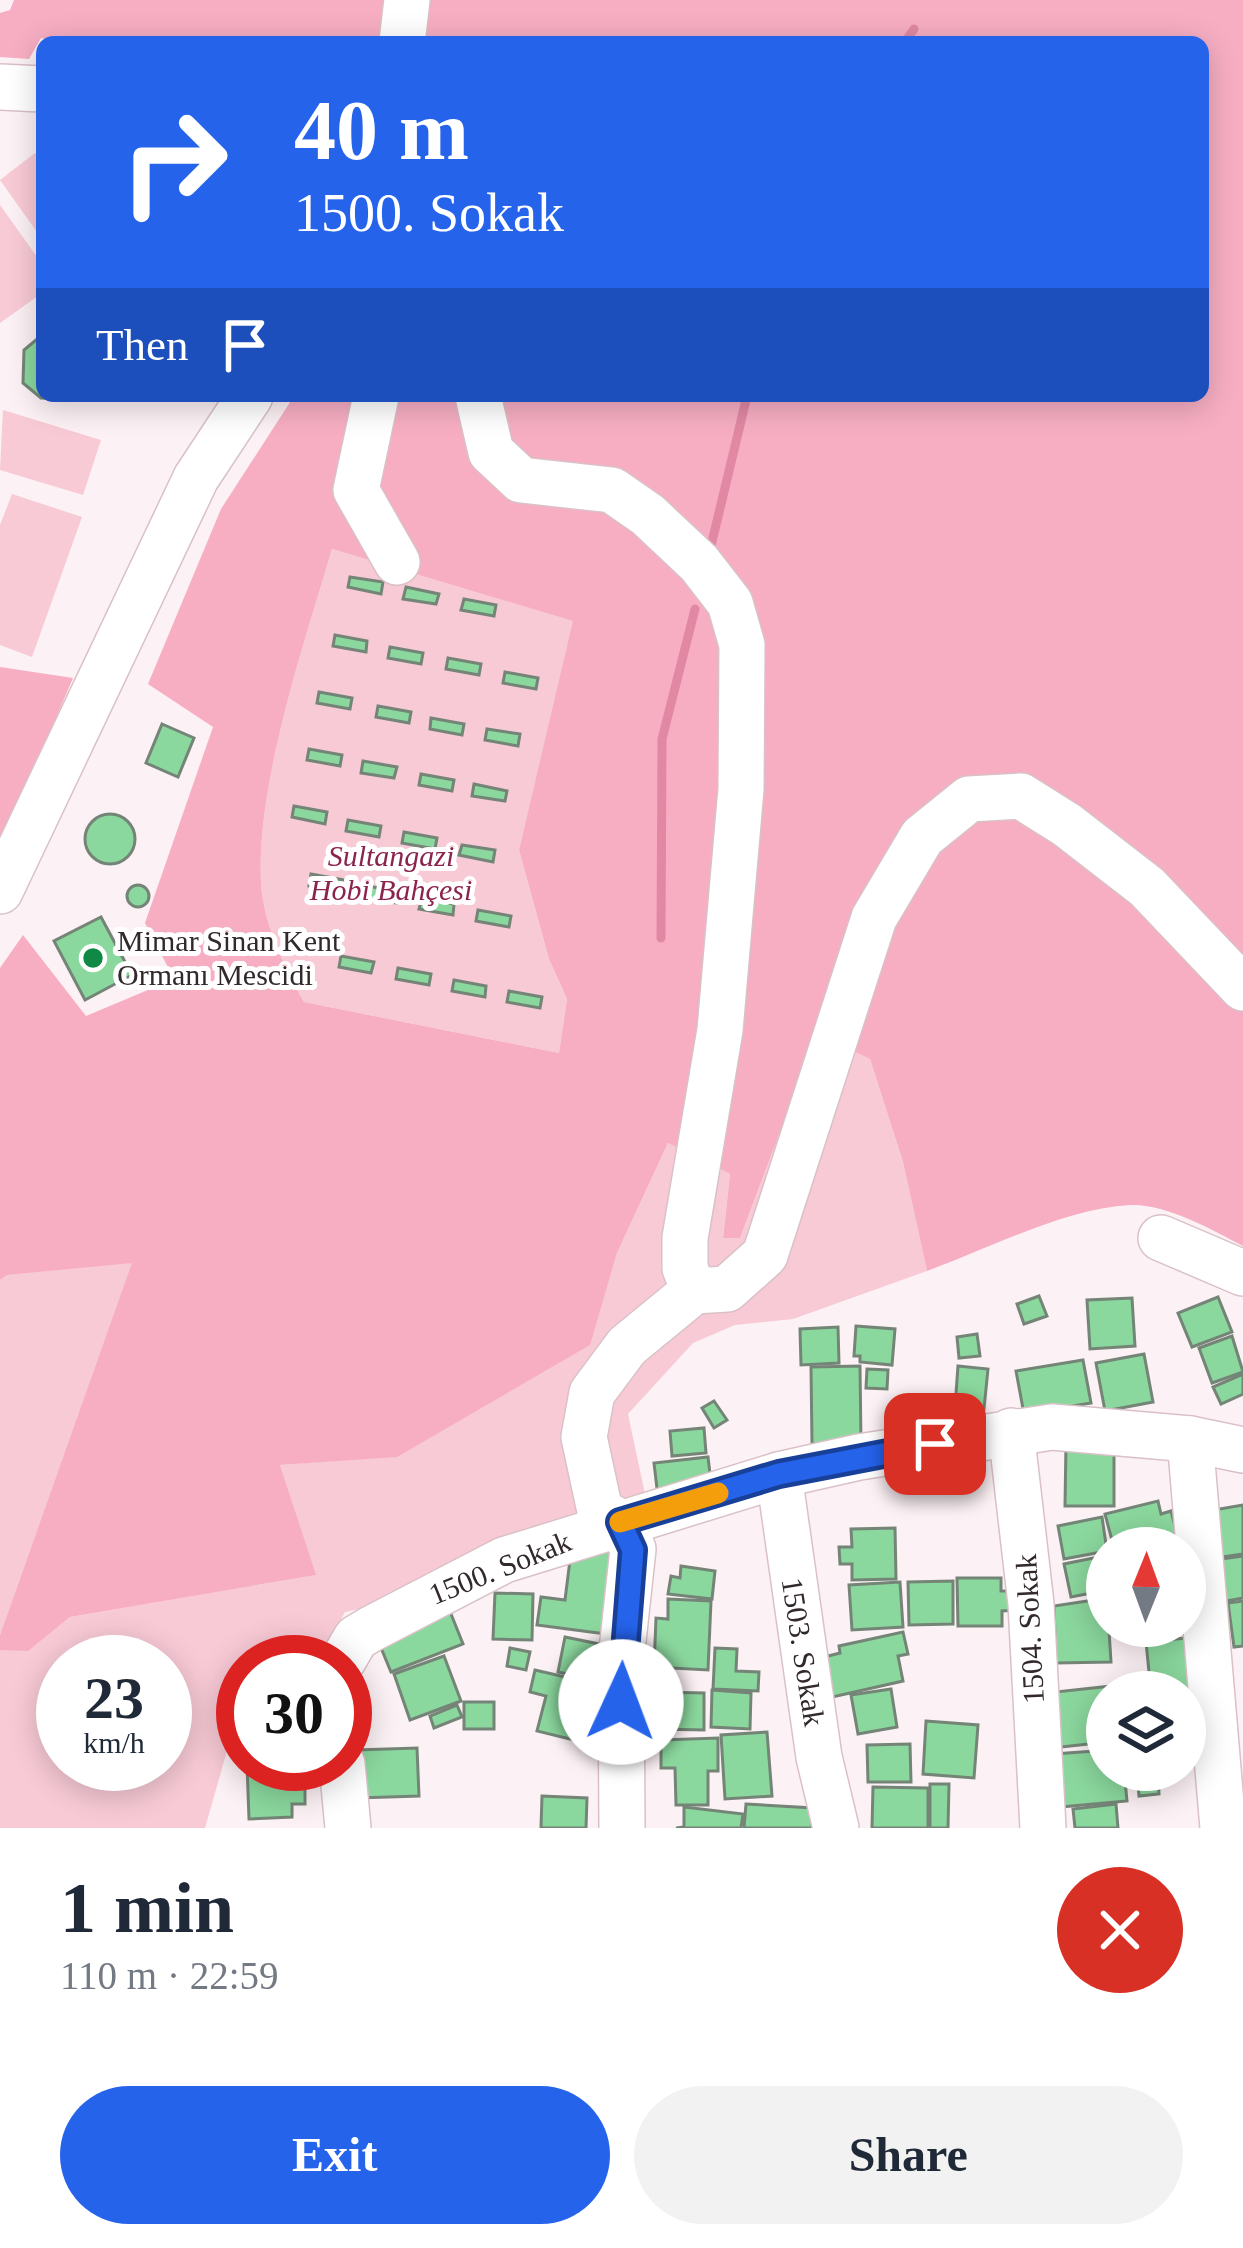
<!DOCTYPE html>
<html lang="en">
<head>
<meta charset="utf-8">
<style>
  body { margin:0; font-family:Georgia,serif; background:#f2f2f3; color:#1f2937; height:100vh; display:flex; flex-direction:column; font-size:45px; white-space:nowrap }
  * { box-sizing:border-box; margin:0 }
  p { font-size:39px; color:#747a83 }
  .icon { flex:none; width:66px; height:66px; fill:none; stroke:currentColor; stroke-width:2; stroke-linecap:round; stroke-linejoin:round }
  .map { position:relative; height:1828px; overflow:hidden }
  .panel { display:flex; flex-direction:column; background:#fff; flex:1 }
  .panel>* { flex:none }
  .guide { position:absolute; left:36px; top:36px; width:1173px; height:366px; border-radius:18px; box-shadow:0 6px 30px #0003; background:#2563eb; color:#fff; overflow:hidden }
  .needle { width:78px; rotate:1deg }
  .buttons { position:absolute; left:1086px; top:1527px; display:grid; gap:24px }
  .buttons a { display:grid; place-items:center; width:120px; height:120px; border-radius:50%; background:#fff; box-shadow:0 6px 30px #0003; font-size:60px }
  .speed { position:absolute; left:36px; top:1635px; display:flex; gap:24px; font-size:60px; font-weight:700; text-align:center }
  .speed>* { display:grid; place-content:center; width:156px; height:156px; border-radius:50%; background:#fff; box-shadow:0 6px 30px #0003; line-height:1 }
  .speed small { font-size:30px; font-weight:400 }
  .speed .limit { border:18px solid #d22; background:#fff; color:#111 }
  .pin { position:absolute; display:grid; place-items:center; width:102px; height:102px; color:#fff; margin:-51px; border-radius:24px; box-shadow:0 6px 18px #0006 }
  .me { position:absolute; width:132px; margin:-66px; rotate:2deg; stroke-linejoin:round; filter:drop-shadow(0 0 9px #0008) }
  .turn { display:flex; align-items:center; gap:42px; height:252px; padding:0 60px; font-size:54px }
  .turn .icon { width:156px; height:156px; stroke-width:2.5 }
  .turn b { display:block; font-size:84px; line-height:102px }
  .then { display:flex; align-items:center; height:114px; padding:0 60px; background:#0003; gap:24px; font-size:45px }
  .round { display:grid; place-items:center; flex:none; width:126px; height:126px; border-radius:63px; background:#f2f2f3 }
  .summary { display:flex; align-items:center; justify-content:space-between; height:204px; padding:0 60px }
  h1 { font-size:72px; font-weight:800; line-height:90px }
  .primary-button { display:flex; gap:24px; margin-top:auto; padding:24px 60px }
  .primary-button a { flex:1; height:138px; border-radius:72px; background:#2563eb; color:#fff; font-size:48px; font-weight:800; line-height:138px; text-align:center }
  .primary-button a+a { background:#f2f2f3; color:#1f2937 }
  .map>svg:first-child { display:block }
  .green { fill:#f8cad6; fill-rule:evenodd }
  .forest { fill:#f7aec3; fill-rule:evenodd }
  .lines { fill:none; stroke-linecap:round; stroke-linejoin:round }
  .stream { stroke:#e189a4; stroke-width:9 }
  .building { fill:#8bd89e; stroke:#748577; stroke-width:3 }
  .minor-casing { stroke:#dac1c7; stroke-width:48 }
  .minor { stroke:#fff; stroke-width:45 }
  .route-casing { stroke:#184099; stroke-width:30 }
  .route { stroke:#2563eb; stroke-width:21 }
  .slow { stroke:#f59e0b; stroke-width:21 }
  .poi-dot { fill:#0f8944; stroke:#fff; stroke-width:4.5 }
  .labels { text-anchor:middle; stroke-width:10; stroke-linejoin:round; paint-order:stroke }
  .park-label { font-size:30px; font-style:italic; fill:#8b244d; stroke:#fff }
  .poi-label { font-size:30px; fill:#32292b; stroke:#fff; text-anchor:start }
  .street-label { font-size:30px; fill:#32292b; stroke:#fff }
</style>
</head>
<body>
<div class="map">
<svg width="1243" height="1828" viewBox="0 0 1243 1828">
  <rect width="100%" height="100%" fill="#fcf1f4"/>
  <g class="green">
    <polygon points="35,153 42,163 42,239 0,180"/>
    <polygon points="0,205 42,264 42,293 0,323"/>
    <polygon points="3,410 101,440 83,495 0,470"/>
    <polygon points="12,494 82,517 32,657 0,645 0,525"/>
    <path d="M332,549l242,72 -55,229 30,109 18,40 -8,54 -255,-51c-20,-36 -41,-79 -43,-120 -5,-97 43,-240 71,-333z"/>
    <path d="M817,1034l53,25 33,103 24,109 -134,48 -58,6 -42,18 -65,71 18,85 -272,107 -29,6 -27,50h-75v33l-38,133h-205v-178h28l42,-33 245,-42 -35,-110 117,-9 192,-111 28,-92 51,-110 62,31 -7,63 17,1zM63,1662h102v102h-102z"/>
    <polygon points="133,1262 0,1635 0,1280 6,1275"/>
  </g>
  <g class="forest">
    <path d="M14,0h1229v1246c-30,-16 -78,-43 -113,-41 -67,4 -140,43 -203,66l-24,-109 -33,-103 -53,-25 -77,204h-17l7,-64 -62,-31 -51,110 -27,92 -193,112 -117,8 36,110 -246,42 -42,34 -28,-1v-15l132,-372 -125,12 -7,5v-312l23,-33 63,81 88,-37 -29,-56 68,-196 -65,-43 73,-175 73,-113h909v-354h-1147l-15,-4 -12,21 -29,-2v-44l10,-3zM332,549l241,72 -54,229 30,109 18,40 -8,54 -255,-51c-20,-36 -41,-79 -43,-120 -5,-97 43,-239 71,-333z"/>
    <polygon points="0,667 73,678 0,850"/>
  </g>
  <g class="lines">
    <g class="stream">
      <polyline points="905,42 914,29"/>
      <polyline points="710,550 747,396"/>
      <polyline points="661,938 662,739 695,609"/>
    </g>
  </g>
  <g class="building">
    <polygon points="42,335 42,396 70,396 64,399 41,398 23,383 24,350"/>
    <polygon points="350,577 383,582 381,594 348,587"/>
    <polygon points="406,587 439,594 436,604 403,599"/>
    <polygon points="464,599 496,605 494,616 461,610"/>
    <polygon points="335,635 367,641 366,652 333,646"/>
    <polygon points="390,647 423,653 421,664 388,658"/>
    <polygon points="448,658 481,664 479,675 446,669"/>
    <polygon points="505,672 538,678 536,689 503,683"/>
    <polygon points="319,692 352,698 350,709 317,703"/>
    <polygon points="378,706 411,712 409,723 376,717"/>
    <polygon points="431,718 464,724 462,735 430,729"/>
    <polygon points="162,724 194,738 178,777 146,763"/>
    <polygon points="487,729 520,734 518,746 485,740"/>
    <polygon points="309,749 342,755 340,766 307,760"/>
    <polygon points="363,761 397,767 394,778 361,773"/>
    <polygon points="421,774 454,780 452,791 419,785"/>
    <polygon points="474,784 507,791 505,801 472,796"/>
    <polygon points="294,806 327,812 325,824 292,817"/>
    <circle cx="110" cy="839" r="25"/>
    <polygon points="348,820 381,826 379,837 346,831"/>
    <polygon points="404,832 437,838 435,849 402,843"/>
    <polygon points="462,845 495,850 493,862 459,855"/>
    <polygon points="311,874 344,880 342,892 309,886"/>
    <circle cx="138" cy="896" r="11"/>
    <polygon points="366,886 399,891 397,903 364,897"/>
    <polygon points="422,898 454,904 453,915 419,909"/>
    <polygon points="478,910 511,916 509,927 476,921"/>
    <polygon points="101,917 132,975 85,1000 54,941"/>
    <polygon points="341,956 374,962 371,973 339,967"/>
    <polygon points="398,968 431,974 429,985 396,979"/>
    <polygon points="454,980 486,986 485,997 452,991"/>
    <polygon points="509,991 542,997 540,1008 507,1002"/>
    <polygon points="1039,1296 1047,1316 1024,1324 1017,1304"/>
    <polygon points="1218,1297 1232,1332 1192,1347 1178,1313"/>
    <polygon points="1132,1298 1135,1346 1090,1349 1087,1300"/>
    <polygon points="856,1326 895,1329 892,1365 860,1362 860,1356 854,1356"/>
    <polygon points="838,1327 839,1363 801,1365 800,1329"/>
    <polygon points="977,1334 980,1356 959,1358 957,1337"/>
    <polygon points="1232,1336 1243,1372 1212,1383 1199,1348"/>
    <polygon points="1144,1354 1153,1402 1105,1411 1096,1363"/>
    <polygon points="1083,1360 1091,1403 1024,1414 1016,1371"/>
    <polygon points="860,1366 861,1443 812,1444 811,1367"/>
    <polygon points="958,1366 988,1369 984,1409 955,1407"/>
    <polygon points="867,1369 888,1370 887,1389 866,1388"/>
    <polygon points="1243,1374 1243,1394 1221,1404 1213,1387"/>
    <polygon points="714,1401 727,1420 714,1428 702,1408"/>
    <polygon points="704,1428 706,1453 672,1456 670,1431"/>
    <polygon points="1066,1443 1114,1443 1114,1506 1065,1506"/>
    <polygon points="708,1457 712,1491 658,1497 654,1463"/>
    <polygon points="1158,1501 1161,1514 1171,1511 1177,1534 1114,1548 1105,1514"/>
    <polygon points="1243,1505 1243,1554 1222,1557 1214,1510"/>
    <polygon points="1102,1517 1107,1551 1064,1559 1058,1526"/>
    <polygon points="895,1528 896,1579 852,1580 852,1564 840,1564 839,1547 852,1547 851,1529"/>
    <polygon points="620,1545 606,1634 537,1625 541,1597 565,1600 571,1552"/>
    <polygon points="1103,1556 1107,1590 1071,1597 1064,1564"/>
    <polygon points="1243,1556 1243,1598 1221,1602 1214,1560"/>
    <polygon points="681,1566 715,1571 712,1599 668,1594 671,1576 680,1578"/>
    <polygon points="957,1578 1001,1578 1001,1591 1018,1591 1018,1610 1002,1611 1002,1626 958,1626"/>
    <polygon points="953,1581 953,1624 909,1625 908,1582"/>
    <polygon points="900,1582 903,1627 852,1630 849,1585"/>
    <polygon points="495,1593 533,1594 532,1640 493,1639"/>
    <polygon points="1107,1598 1111,1662 1056,1663 1054,1606"/>
    <polygon points="668,1599 711,1601 708,1670 654,1667 656,1618 668,1619"/>
    <polygon points="1243,1601 1243,1646 1234,1647 1228,1603"/>
    <polygon points="449,1609 463,1644 391,1672 377,1638"/>
    <polygon points="903,1632 908,1654 898,1656 903,1681 828,1698 820,1658 840,1653 839,1646"/>
    <polygon points="565,1637 604,1645 597,1680 558,1672"/>
    <polygon points="1186,1638 1193,1707 1185,1708 1185,1692 1151,1692 1146,1642"/>
    <polygon points="510,1648 530,1652 526,1670 507,1666"/>
    <polygon points="715,1648 737,1649 736,1671 759,1672 758,1691 713,1689"/>
    <polygon points="444,1656 461,1701 410,1720 394,1674"/>
    <polygon points="535,1670 600,1685 586,1743 537,1731 546,1696 530,1692"/>
    <polygon points="1121,1685 1122,1692 1107,1692 1107,1742 1052,1748 1046,1693"/>
    <polygon points="891,1689 897,1727 858,1734 851,1695"/>
    <polygon points="712,1690 751,1693 750,1729 711,1727"/>
    <polygon points="657,1692 704,1693 704,1730 656,1729"/>
    <rect x="464" y="1702" width="30" height="27"/>
    <polygon points="457,1705 462,1717 434,1728 430,1716"/>
    <polygon points="926,1721 978,1725 974,1778 923,1774"/>
    <polygon points="767,1732 772,1796 725,1799 721,1735"/>
    <polygon points="718,1738 718,1771 708,1771 708,1805 676,1805 675,1768 661,1768 661,1740"/>
    <polygon points="910,1744 911,1782 868,1782 867,1745"/>
    <polygon points="417,1748 419,1796 358,1798 356,1750"/>
    <polygon points="1107,1750 1107,1770 1124,1770 1127,1801 1060,1807 1055,1754"/>
    <polygon points="247,1764 291,1764 291,1784 305,1783 305,1804 292,1804 292,1817 249,1819"/>
    <polygon points="1158,1772 1159,1794 1139,1796 1137,1774"/>
    <polygon points="930,1784 949,1784 948,1828 930,1828"/>
    <polygon points="873,1787 928,1788 928,1828 872,1828"/>
    <polygon points="542,1796 587,1798 586,1828 541,1828"/>
    <polygon points="746,1804 813,1808 812,1828 744,1828"/>
    <polygon points="1116,1804 1118,1828 1075,1828 1073,1809"/>
    <polygon points="684,1807 743,1814 741,1828 676,1828 684,1827"/>
  </g>
  <g class="lines">
    <defs>
      <g id="minor">
        <polyline points="402,42 407,0"/>
        <polyline points="0,87 42,89"/>
        <polyline points="376,396 356,490 397,562"/>
        <polyline points="478,396 491,452 521,480 612,490 648,515 699,563 730,603 742,645 741,789 720,1030 685,1238 685,1268 694,1291"/>
        <polyline points="0,891 196,478 250,396"/>
        <polyline points="1161,1238 1243,1273"/>
        <polyline points="1011,1431 1031,1604 1043,1828"/>
        <polyline points="1190,1439 1223,1828"/>
        <polyline points="779,1475 819,1757 836,1828"/>
        <polyline points="342,1662 356,1638 371,1629 504,1560 779,1475 859,1457 1052,1427 1190,1439 1243,1450"/>
        <polyline points="342,1764 348,1828"/>
        <polyline points="622,1828 621,1659 633,1549 620,1522 600,1511 584,1437 592,1393 627,1346 694,1291 727,1289 765,1255 874,918 922,837 969,799 1021,796 1067,825 1147,887 1243,988"/>
      </g>
    </defs>
    <use href="#minor" class="minor-casing"/>
    <use href="#minor" class="minor"/>
  </g>
  <g class="lines">
    <defs>
      <polyline id="route" points="621,1702 633,1550 620,1522 779,1474 935,1444"/>
    </defs>
    <use href="#route" class="route-casing"/>
    <use href="#route" class="route"/>
    <polyline class="slow" points="620,1522 718,1493"/>
  </g>
  <circle class="poi-dot" cx="93" cy="958" r="12"/>
  <g class="labels">
    <g class="park-label">
      <text x="391" y="866">Sultangazi<tspan x="391" dy="34">Hobi Bahçesi</tspan></text>
    </g>
    <g class="poi-label">
      <text x="117" y="951">Mimar Sinan Kent<tspan x="117" dy="34">Ormanı Mescidi</tspan></text>
    </g>
    <g class="street-label">
      <text transform="translate(500 1568) rotate(-22)" y="10">1500. Sokak</text>
      <text transform="translate(1030 1629) rotate(-93)" y="10">1504. Sokak</text>
      <text transform="translate(803 1652) rotate(81)" y="10">1503. Sokak</text>
    </g>
  </g>
</svg>
<div class="buttons">
<a><svg class="needle" viewBox="-14 -14 28 28"><path d="M0-13l5 13h-10z" fill="#e53935"/><path d="M0 13l5-13h-10z" fill="#747a83"/></svg></a>
<a><svg class="icon" aria-label="layers" viewBox="0 0 24 24"><path d="M12 4l9 5-9 5-9-5zM3 14l9 5 9-5"/></svg></a>
</div>
<div class="speed"><div>23<small>km/h</small></div><div class="limit">30</div></div>
<div class="pin" style="left:935px;top:1444px;background:#d93025"><svg class="icon" aria-label="arrive" viewBox="0 0 24 24"><path d="M6 21V4h12l-3 4 3 4H6"/></svg></div>
<svg class="me" style="left:621px;top:1702px" viewBox="-20 -20 40 40"><circle r="19" fill="#fff"/><path d="M0-13L10 11 0 6-10 11z" fill="#2563eb"/></svg>
<div class="guide">
<div class="turn"><svg class="icon" aria-label="right" viewBox="0 0 24 24"><path d="M7 20v-9h11M14 6l5 5-5 5"/></svg><div><b>40 m</b>1500. Sokak</div></div>
<div class="then">Then<svg class="icon" aria-label="arrive" viewBox="0 0 24 24"><path d="M6 21V4h12l-3 4 3 4H6"/></svg></div>
</div>
</div>
<section class="panel">
<div class="summary"><div><h1>1 min</h1><p>110 m · 22:59</p></div><a class="round" style="background:#d93025;color:#fff"><svg class="icon" aria-label="close" viewBox="0 0 24 24"><path d="M6 6l12 12M18 6L6 18"/></svg></a></div>
<div class="primary-button"><a>Exit</a><a>Share</a></div>
</section>
</body>
</html>
